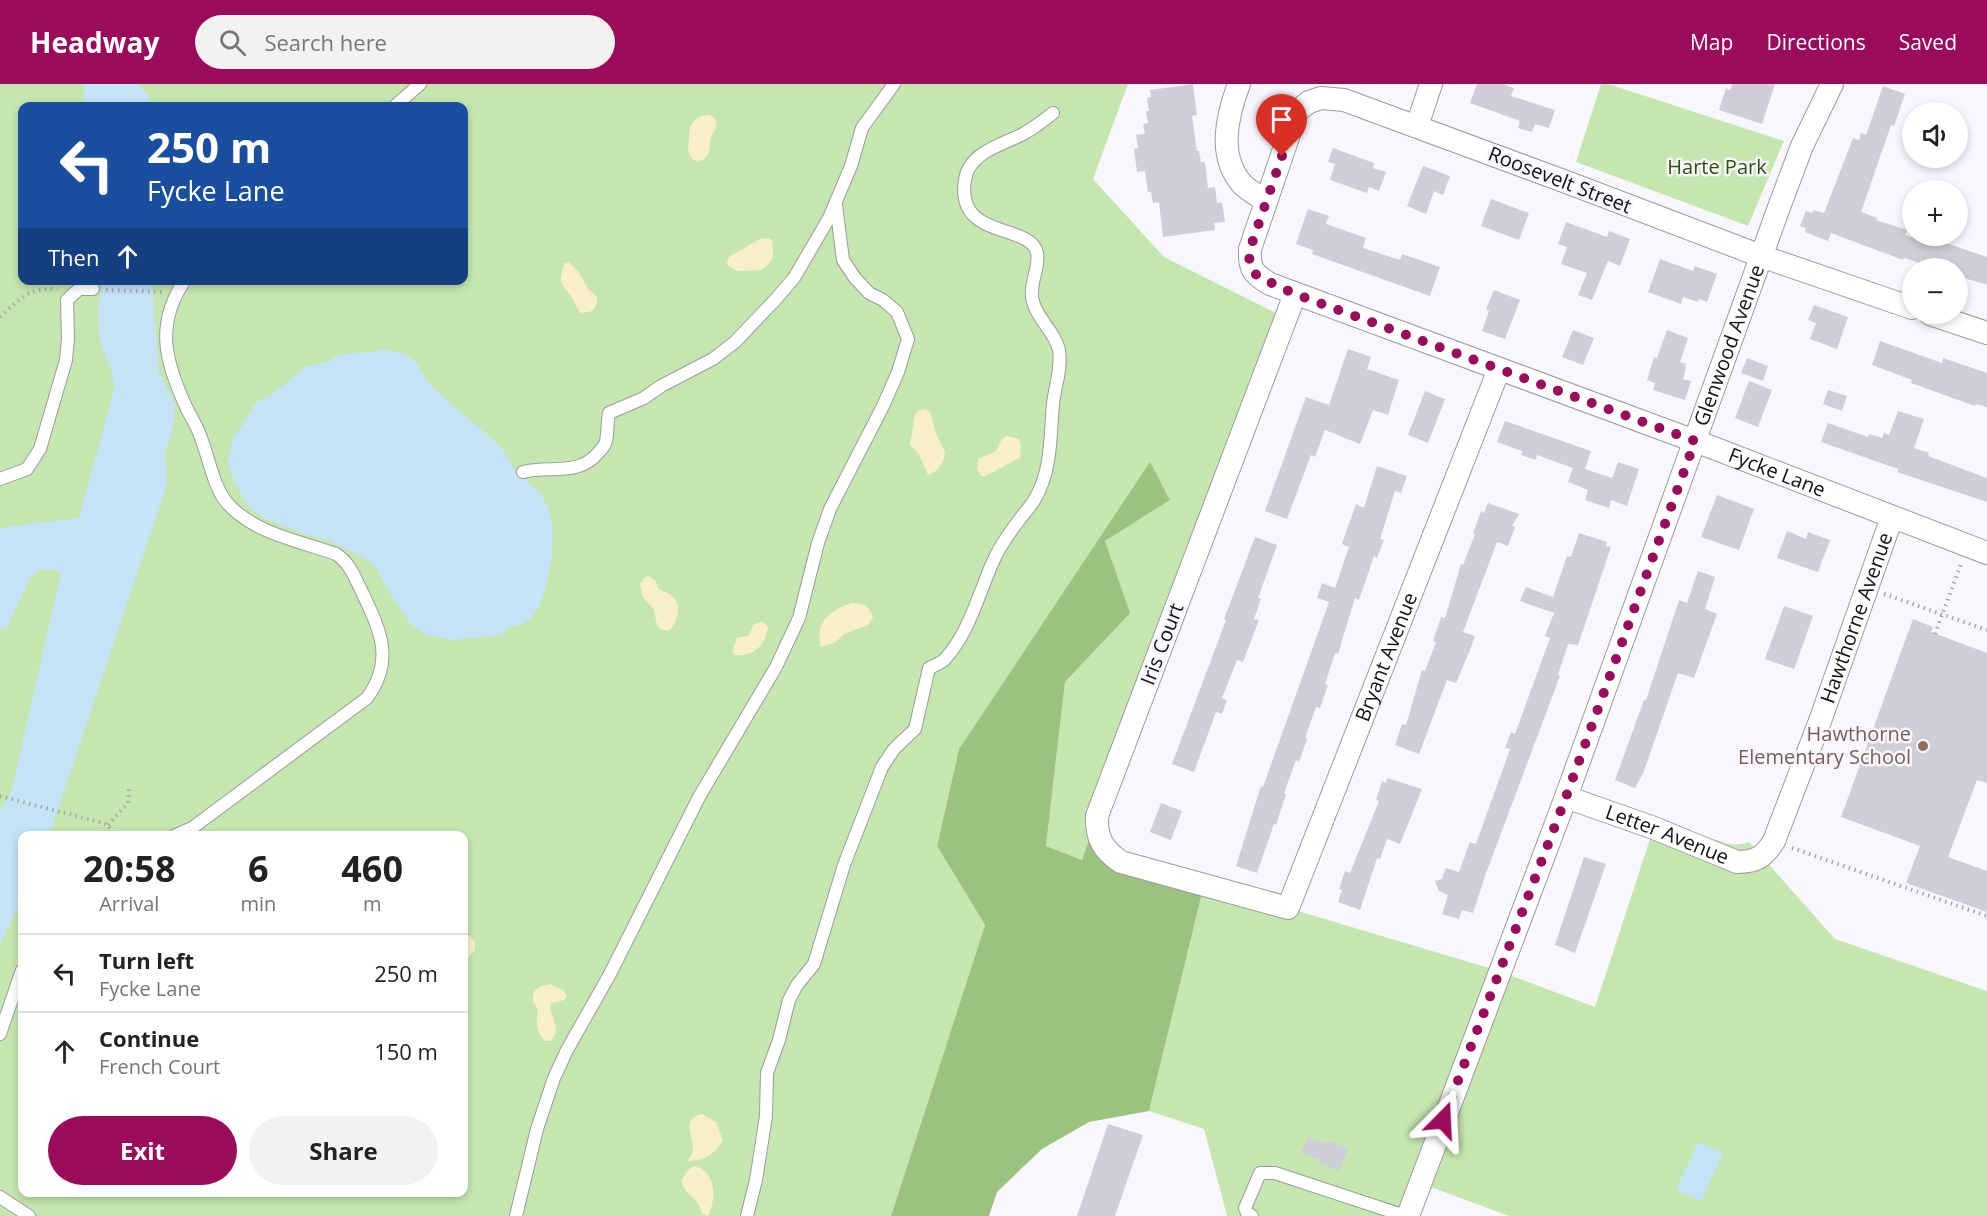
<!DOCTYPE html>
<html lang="en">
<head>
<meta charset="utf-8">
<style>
  body { margin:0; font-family:"Open Sans",sans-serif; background:#f2f2f2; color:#222; height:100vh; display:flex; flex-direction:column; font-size:22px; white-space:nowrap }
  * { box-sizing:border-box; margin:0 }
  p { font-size:20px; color:#767676 }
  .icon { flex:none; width:33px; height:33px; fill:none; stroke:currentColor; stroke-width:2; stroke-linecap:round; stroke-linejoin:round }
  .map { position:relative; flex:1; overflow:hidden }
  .side { position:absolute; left:18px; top:747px; width:450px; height:366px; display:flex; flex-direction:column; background:#fff; border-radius:12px; box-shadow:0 3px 9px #0003 }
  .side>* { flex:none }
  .banner { position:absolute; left:18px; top:18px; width:450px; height:183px; border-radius:12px; box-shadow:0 3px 9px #0003; background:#1a4fa0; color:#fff; overflow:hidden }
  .tools { position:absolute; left:1902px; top:18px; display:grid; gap:12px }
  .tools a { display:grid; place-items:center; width:66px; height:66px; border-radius:50%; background:#fff; box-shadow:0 3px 9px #0003; font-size:30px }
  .pin { position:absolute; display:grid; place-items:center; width:51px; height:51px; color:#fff; margin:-62px -26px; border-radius:50% 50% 50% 0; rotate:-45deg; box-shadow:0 0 6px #0007 }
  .pin .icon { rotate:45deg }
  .me { position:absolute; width:66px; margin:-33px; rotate:21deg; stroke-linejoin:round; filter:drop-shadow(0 0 4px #0008) }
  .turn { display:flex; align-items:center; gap:21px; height:126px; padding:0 30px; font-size:27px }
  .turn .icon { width:78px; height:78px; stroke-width:2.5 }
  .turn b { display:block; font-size:42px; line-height:51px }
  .then { display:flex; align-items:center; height:57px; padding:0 30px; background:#0003; gap:12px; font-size:22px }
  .eta { display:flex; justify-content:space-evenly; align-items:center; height:102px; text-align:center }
  .eta b { font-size:36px; font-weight:700; line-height:42px }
  .primary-button { display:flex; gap:12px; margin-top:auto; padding:12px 30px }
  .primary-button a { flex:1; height:69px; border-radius:36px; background:#9a0b5c; color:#fff; font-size:24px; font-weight:700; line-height:69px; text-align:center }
  .primary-button a+a { background:#f2f2f2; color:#222 }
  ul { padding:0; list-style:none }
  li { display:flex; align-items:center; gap:18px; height:78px; padding:0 30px; border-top:2px solid #e0e0e0 }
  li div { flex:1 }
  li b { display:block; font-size:22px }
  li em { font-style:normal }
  header { display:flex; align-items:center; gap:36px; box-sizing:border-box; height:84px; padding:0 30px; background:#9a0b5c; color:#fff }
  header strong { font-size:28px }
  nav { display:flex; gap:33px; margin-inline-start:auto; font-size:21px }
  .search { width:420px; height:54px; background:#f2f2f2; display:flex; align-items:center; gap:15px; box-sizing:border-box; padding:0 21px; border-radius:33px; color:#767676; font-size:22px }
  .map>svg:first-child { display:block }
  .green { fill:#c5e7af; fill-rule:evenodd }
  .forest { fill:#9bc37f }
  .sand { fill:#f8efc9 }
  .water { fill:#c5e3f6 }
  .building { fill:#ceced6 }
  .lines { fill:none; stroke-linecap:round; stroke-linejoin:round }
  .lane-casing { stroke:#9d9aa2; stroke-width:14 }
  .street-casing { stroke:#9d9aa2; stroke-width:24 }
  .path { stroke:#a9a6ad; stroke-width:4; stroke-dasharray:1.5 4.5; stroke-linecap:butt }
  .lane { stroke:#fff; stroke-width:12 }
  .street { stroke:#fff; stroke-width:22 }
  .route { stroke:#9a0b5c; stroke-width:10; stroke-dasharray:0 18 }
  .education-dot { fill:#8d6e63; stroke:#faf6ff; stroke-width:2 }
  .labels { text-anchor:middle; stroke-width:5; stroke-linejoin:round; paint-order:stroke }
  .park-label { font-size:20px; fill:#2e5208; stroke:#faf6ff }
  .street-label { font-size:20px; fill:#131214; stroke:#faf6ff }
  .education-label { font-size:20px; fill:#785e54; stroke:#faf6ff; text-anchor:end }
</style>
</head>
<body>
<header>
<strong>Headway</strong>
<div class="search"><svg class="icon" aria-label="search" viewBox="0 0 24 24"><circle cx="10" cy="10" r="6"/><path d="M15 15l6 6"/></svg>Search here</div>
<nav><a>Map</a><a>Directions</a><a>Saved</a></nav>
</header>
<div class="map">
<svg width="1987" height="1132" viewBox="0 0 1987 1132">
  <rect width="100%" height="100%" fill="#faf6ff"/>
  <g class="green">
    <path d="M0,0h1128l-35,95 71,78 122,61 -189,498 -15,44 -36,-14 19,-164 64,-69 -24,-72 65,-41 -20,-37 -191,286 -22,97 48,79 -94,291h-891zM22,22h442v174h-442zM22,752h442v356h-442z"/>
    <polygon points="1601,0 1608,0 1784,57 1748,142 1576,78"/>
    <path d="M1651,752c17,0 36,-2 52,1 19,3 26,12 46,5l86,97 152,52v225h-478l-89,-33 -12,33h-181l-23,-87 -55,-18 55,-226 84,23 211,63 96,36z"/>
  </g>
  <polygon class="forest" points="1150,378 1170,416 1105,457 1130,529 1065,598 1046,762 1082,776 1097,732 1101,759 1204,801 1149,1027 1089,1038 1042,1065 997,1108 989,1132 891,1132 985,841 937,762 959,665"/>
  <g class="sand">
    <path d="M710,31l6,5c2,8 -3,11 -5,18 -2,12 0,19 -13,24 -12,-5 -10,-14 -9,-25 0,-14 6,-22 21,-22z"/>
    <path d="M769,154l3,2c1,15 4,20 -11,30l-24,1 -9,-5 -1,-4 2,-5 31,-18z"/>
    <path d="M569,178l9,9 10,18 9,8v6l-4,8 -12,2c-6,-6 -6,-11 -10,-17 -12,-15 -12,-12 -7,-32z"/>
    <path d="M926,325l4,3 7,24 8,16c-1,10 -7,20 -17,23l-9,-21 -9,-9 5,-31 5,-4z"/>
    <polygon points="1008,352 1019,355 1021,361 1020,374 985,392 981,392 977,385 978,375 996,367 1002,355"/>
    <path d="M649,492l7,5 2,7c5,5 14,5 17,11 7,9 1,25 -6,32l-9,-2 -3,-4 -3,-15 -11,-13 -3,-13 5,-7z"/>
    <path d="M852,519c12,1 17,2 21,14l-5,8 -24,9 -8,8 -15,5c-6,-26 8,-36 31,-44z"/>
    <path d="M761,538l3,1 4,4c-2,19 -16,30 -33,28l-3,-3 5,-14 11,-2 6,-12z"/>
    <polygon points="464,851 470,852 475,857 475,866 464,878"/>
    <path d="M550,900l14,7 3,5 -3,4 -13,3 -1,6c4,13 10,20 1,32h-6c-13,-15 -6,-18 -8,-33 -2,-6 -4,-3 -4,-9 -1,-11 9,-13 17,-15z"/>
    <path d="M702,1030l14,8 7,18c-8,14 -18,20 -33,21l-2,-1c16,-16 -14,-39 14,-46z"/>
    <path d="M694,1082c22,5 23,32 14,50l-5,-2 -6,-12 -11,-11 -5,-10 7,-11z"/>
  </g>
  <g class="water">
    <polygon points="83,0 139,0 148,11 150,22 85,22"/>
    <polygon points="103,197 152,197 159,289 175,320 173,344 165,369 167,401 49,751 22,752 22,816 0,860 0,728 12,705 61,488 42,485 31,492 7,544 0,545 0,444 79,434 114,306 112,289 102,263 99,249 98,226"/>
    <path d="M380,266c44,1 33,19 59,43 20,19 43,35 62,55 8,9 12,22 21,30 4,4 10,7 14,11 22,22 18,60 12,88 -4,17 -8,37 -25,47 -5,2 -12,2 -18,5l-1,6 -53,5 -26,-5 -15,-12 -23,-34 -11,-22 -8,-7 -38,-19 -26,-7 -38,-15 -14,-9 -7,-8 -13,-25 -4,-14 5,-26 9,-11 11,-19 6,-7 11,-4 35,-29 24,-6 11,-7 31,-2z"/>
    <polygon points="1698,1058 1723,1069 1701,1117 1676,1106"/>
  </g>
  <g class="building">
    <polygon points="1193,0 1197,31 1192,32 1197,67 1199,67 1201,78 1205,78 1208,104 1215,103 1217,119 1222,118 1225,138 1214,139 1215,146 1163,153 1159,118 1153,119 1151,108 1148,108 1145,87 1137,88 1134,65 1138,64 1136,51 1145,50 1143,40 1148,39 1146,27 1149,27 1147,14 1151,13 1150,6"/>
    <polygon points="1477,0 1503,0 1514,4 1511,12 1555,26 1549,44 1535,40 1532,48 1518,44 1520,37 1470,19"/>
    <polygon points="1732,0 1775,0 1762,40 1719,26 1726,4 1730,6"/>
    <polygon points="1883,2 1905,10 1894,42 1891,41 1861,128 1877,134 1876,136 1907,146 1905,151 1936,161 1937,156 1987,173 1987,201 1958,192 1958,184 1935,184 1904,174 1903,176 1831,149 1828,157 1805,148 1806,144 1800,142 1806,127 1812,129 1814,126 1824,129 1853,54 1859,56 1861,49 1866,51"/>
    <polygon points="1333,64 1374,79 1373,84 1386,88 1379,107 1369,103 1367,109 1330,96 1335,80 1328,78"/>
    <polygon points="1423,82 1450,92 1443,111 1434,107 1426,130 1407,122"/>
    <polygon points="1491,115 1529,129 1519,156 1481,142"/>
    <polygon points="1308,125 1329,132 1326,140 1366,154 1363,164 1400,176 1402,170 1440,183 1430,212 1312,170 1313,166 1296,160"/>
    <polygon points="1566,138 1607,153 1609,147 1630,155 1620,182 1608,177 1592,216 1578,211 1587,189 1561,180 1567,163 1558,160"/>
    <polygon points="1660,175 1693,187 1695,182 1717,190 1707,218 1699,215 1698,218 1683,213 1681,220 1648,208"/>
    <polygon points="1494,206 1520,216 1505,255 1482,247 1489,227 1486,225"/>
    <polygon points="1814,221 1848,233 1837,265 1810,255 1816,239 1808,236"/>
    <polygon points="1573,246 1594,254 1583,281 1562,273"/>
    <polygon points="1667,246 1688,254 1680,278 1686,280 1685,283 1686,283 1683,295 1691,297 1685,316 1653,306 1655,299 1647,296 1654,273 1657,274"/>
    <polygon points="1880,257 1942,279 1943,274 1987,289 1987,323 1976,320 1975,322 1911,299 1912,296 1872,281"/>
    <polygon points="1348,265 1371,273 1367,285 1399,296 1388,331 1373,326 1360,360 1325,346 1315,373 1311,371 1287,435 1265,427 1306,313 1329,321"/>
    <polygon points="1747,274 1768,282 1763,297 1741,289"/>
    <polygon points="1749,297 1772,306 1758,343 1735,334"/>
    <polygon points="1828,306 1847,312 1842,327 1823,320"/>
    <polygon points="1425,307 1445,315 1428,359 1408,351"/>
    <polygon points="1898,327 1924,335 1914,364 1929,369 1928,372 1987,394 1987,418 1897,388 1898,385 1821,358 1828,339 1868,353 1869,350 1882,354 1884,349 1889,351"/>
    <polygon points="1505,337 1591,367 1585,385 1612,394 1618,378 1639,385 1627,422 1611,416 1609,424 1585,416 1588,406 1568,398 1573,384 1537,371 1536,376 1521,371 1522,367 1497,358"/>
    <polygon points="1377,382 1407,392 1401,409 1395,407 1380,455 1384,456 1377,474 1374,472 1359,516 1355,514 1338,570 1335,569 1325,600 1328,601 1320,624 1316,623 1305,654 1307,655 1299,678 1296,676 1284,709 1286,710 1276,741 1274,740 1257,789 1236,782 1261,702 1263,703 1329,518 1317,514 1322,499 1335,504 1349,463 1342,460 1356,420 1364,424"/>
    <polygon points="1717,411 1754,425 1739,466 1701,453"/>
    <polygon points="1488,419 1519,430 1512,442 1515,443 1508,462 1497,458 1463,548 1475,552 1470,566 1456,599 1447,596 1419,670 1395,661 1402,640 1406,641 1422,586 1425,587 1436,558 1433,557 1441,533 1445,534 1461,480 1463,481 1475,450 1473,450 1481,427 1484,429"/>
    <polygon points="1787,447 1806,455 1808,448 1830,456 1818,488 1777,474"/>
    <polygon points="1579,449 1607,458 1606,462 1611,463 1578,561 1568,560 1558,591 1560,592 1485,792 1473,829 1462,826 1459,835 1442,830 1448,811 1439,807 1435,797 1442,795 1446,784 1459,788 1470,758 1476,760 1510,665 1505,664 1511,648 1515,650 1550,554 1545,552 1554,529 1520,517 1526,503 1553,513 1567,472 1571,473"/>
    <polygon points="1255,453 1277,461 1258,514 1261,515 1254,535 1259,536 1243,578 1237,576 1222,614 1227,616 1222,630 1216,628 1194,688 1172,680 1226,536 1224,535"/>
    <polygon points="1698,487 1715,493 1705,525 1717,530 1694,594 1678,589 1644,687 1635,704 1615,696 1644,616 1646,616 1679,516 1687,519"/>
    <polygon points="1784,522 1813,532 1794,585 1765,575"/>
    <polygon points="1913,535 1933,543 1931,548 1987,569 1987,699 1977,696 1948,773 1987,787 1987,828 1906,799 1920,762 1841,733"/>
    <polygon points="1387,694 1422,705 1400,760 1387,755 1380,775 1377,774 1360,826 1338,818 1342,806 1339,805 1345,787 1350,789 1379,717 1376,716 1382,697 1386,699"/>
    <polygon points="1161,719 1182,727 1171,756 1150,748"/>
    <polygon points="1584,773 1606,780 1575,869 1555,861"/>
    <polygon points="1108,1040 1143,1051 1115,1132 1077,1132"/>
    <polygon points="1308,1053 1327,1060 1328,1056 1348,1064 1339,1087 1319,1079 1320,1076 1301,1069"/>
  </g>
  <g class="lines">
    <defs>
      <g id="lane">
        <polyline points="395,22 420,0"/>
        <path d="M523,388c26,-7 55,5 75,-19 3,-3 7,-8 8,-12 2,-9 1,-18 3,-28l35,-15 17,-12 52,-27 22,-17 40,-42 19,-22 35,-60 22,-52 11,-38 32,-44"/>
        <polyline points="0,395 27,385 40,365 66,276 68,255 67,216 79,205 93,205"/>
        <path d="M174,752l18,-8 175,-130c28,-38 13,-68 -5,-106 -7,-14 -12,-29 -26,-38 -36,-13 -80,-20 -107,-49 -15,-15 -20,-47 -28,-67 -3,-10 -9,-19 -14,-29 -21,-45 -33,-84 -2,-129"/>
        <polyline points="0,950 22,886"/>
        <polyline points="0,1113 29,1132"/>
        <polyline points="516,1132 537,1045 554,994 567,966 610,890 699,713 776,583 799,534 818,459 830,425 883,322 898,288 908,255 897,228 883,216 869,209 855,194 843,176 836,121"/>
        <path d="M747,1132l9,-36 10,-64 1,-43 12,-33 10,-40 8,-15 17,-21 30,-99 38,-98 12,-18 21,-20 14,-61c5,-2 12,-5 16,-9 23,-25 33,-62 46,-93 7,-17 18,-33 29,-47 5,-7 12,-14 16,-22 16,-29 14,-61 17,-93 2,-18 9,-36 6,-54 -4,-19 -24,-32 -27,-53 -2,-15 8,-31 5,-44 -6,-30 -82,-13 -72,-73 4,-28 37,-35 58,-46 11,-6 20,-13 30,-21"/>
        <polyline points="1252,1132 1247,1129 1245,1124 1260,1089 1275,1089 1405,1132"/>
      </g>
      <g id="street">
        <path d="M1239,0c-12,32 -22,73 4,101 6,6 16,11 23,16"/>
        <polyline points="1417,42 1431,0"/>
        <path id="s1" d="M1295,210l-198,522c-1,22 6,34 24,46l167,46 211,-539"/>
        <path id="s2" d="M1912,224l-151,-52 -192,-73 -225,-83 -23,-2 -12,4 -12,9 -47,138c-1,20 3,25 20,35l441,163 276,106"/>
        <polyline points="1930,230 1987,249"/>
        <path id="s3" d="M1566,713l88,31 83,34c19,0 27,-5 37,-21l46,-120 72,-204"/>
        <path id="s4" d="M1408,1132l158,-419 212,-587 24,-64 30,-62"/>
      </g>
    </defs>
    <use href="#lane" class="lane-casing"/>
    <use href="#street" class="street-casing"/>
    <g class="path">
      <polyline points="106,206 162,208"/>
      <path d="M0,233c21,-19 27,-29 57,-28"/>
      <polyline points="1884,510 1987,546"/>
      <polyline points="1935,550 1961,480"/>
      <polyline points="0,712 103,739 108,741 115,752"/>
      <polyline points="108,741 128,719 129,703"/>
      <polyline points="1792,764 1987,832"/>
    </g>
    <use href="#lane" class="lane"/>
    <use href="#street" class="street"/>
  </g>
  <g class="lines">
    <polyline class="route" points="1282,72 1250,165 1249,180 1257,192 1295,210 1695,357 1566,713 1443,1036"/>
  </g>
  <circle class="education-dot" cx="1923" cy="662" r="6"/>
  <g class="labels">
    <g class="park-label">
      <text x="1717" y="90">Harte Park</text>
    </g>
    <g class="street-label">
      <text transform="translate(1560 96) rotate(21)" y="7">Roosevelt Street</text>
      <text dy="7" stroke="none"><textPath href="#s4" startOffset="928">Glenwood Avenue</textPath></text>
      <text dy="7" stroke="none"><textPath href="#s2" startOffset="1386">Fycke Lane</textPath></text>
      <text dy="7" stroke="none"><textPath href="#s3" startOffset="466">Hawthorne Avenue</textPath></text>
      <text transform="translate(1162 560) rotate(-69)" y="7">Iris Court</text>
      <text dy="7" stroke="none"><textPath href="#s1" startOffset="1056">Bryant Avenue</textPath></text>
      <text dy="7" stroke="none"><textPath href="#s3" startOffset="108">Letter Avenue</textPath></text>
    </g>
    <g class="education-label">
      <text x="1911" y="657">Hawthorne<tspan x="1911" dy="23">Elementary School</tspan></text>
    </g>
  </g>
</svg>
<div class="tools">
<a><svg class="icon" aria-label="sound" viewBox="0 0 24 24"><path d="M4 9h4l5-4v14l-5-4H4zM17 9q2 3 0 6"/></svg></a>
<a>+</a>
<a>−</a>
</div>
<div class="pin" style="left:1282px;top:72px;background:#d93025"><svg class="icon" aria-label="arrive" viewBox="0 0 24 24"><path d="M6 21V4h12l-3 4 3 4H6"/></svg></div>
<svg class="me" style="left:1443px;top:1036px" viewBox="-20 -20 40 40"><path d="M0-17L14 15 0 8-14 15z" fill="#9a0b5c" stroke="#fff" stroke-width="4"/></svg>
<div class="banner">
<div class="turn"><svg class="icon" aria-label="left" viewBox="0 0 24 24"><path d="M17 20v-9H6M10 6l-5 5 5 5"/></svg><div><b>250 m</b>Fycke Lane</div></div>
<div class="then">Then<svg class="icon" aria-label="ahead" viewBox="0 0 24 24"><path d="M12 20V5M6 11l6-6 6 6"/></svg></div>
</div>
<section class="side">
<div class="eta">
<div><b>20:58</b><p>Arrival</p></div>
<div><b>6</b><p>min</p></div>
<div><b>460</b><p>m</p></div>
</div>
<ul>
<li><svg class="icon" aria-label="left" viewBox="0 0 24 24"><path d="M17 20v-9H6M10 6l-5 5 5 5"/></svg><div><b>Turn left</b><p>Fycke Lane</p></div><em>250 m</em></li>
<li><svg class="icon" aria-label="ahead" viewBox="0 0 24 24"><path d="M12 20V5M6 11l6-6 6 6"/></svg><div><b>Continue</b><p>French Court</p></div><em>150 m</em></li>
</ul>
<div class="primary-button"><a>Exit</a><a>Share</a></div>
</section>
</div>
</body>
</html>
